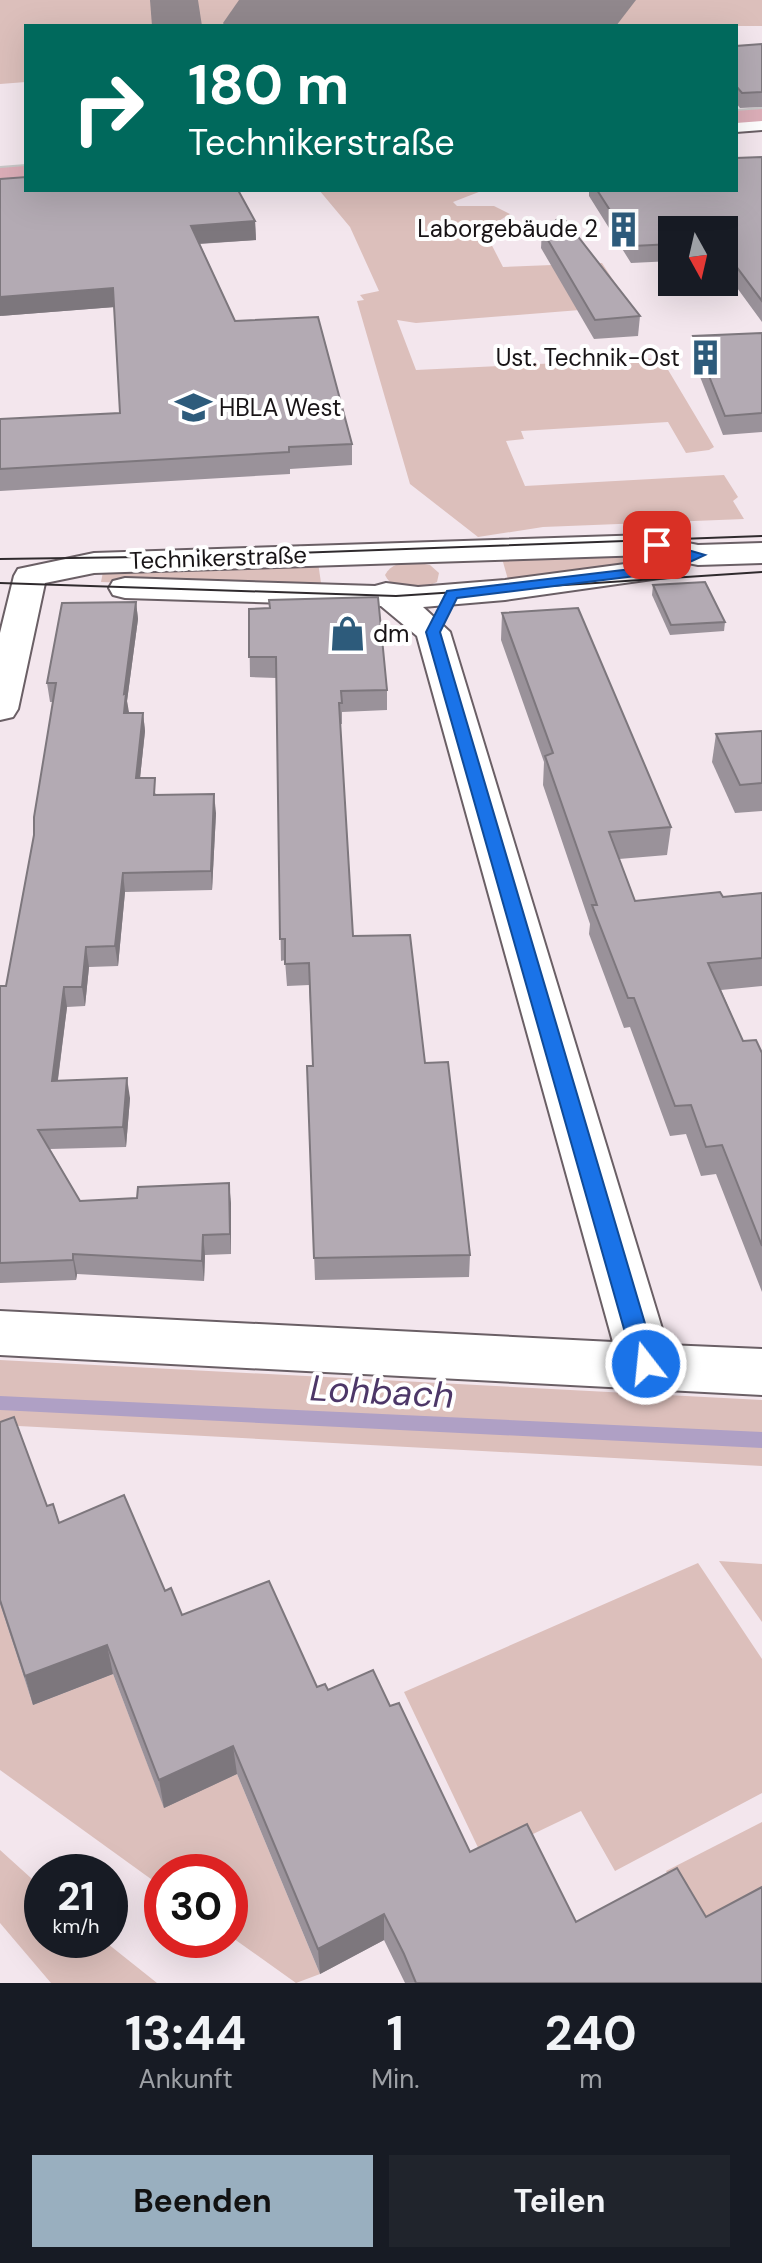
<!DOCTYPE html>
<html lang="de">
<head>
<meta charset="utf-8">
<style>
  body { margin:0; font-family:"DM Sans",sans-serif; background:#20242c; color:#f1f3f6; height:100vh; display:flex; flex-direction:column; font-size:30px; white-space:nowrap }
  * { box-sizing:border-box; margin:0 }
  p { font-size:26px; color:#9ea1a6 }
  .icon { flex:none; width:44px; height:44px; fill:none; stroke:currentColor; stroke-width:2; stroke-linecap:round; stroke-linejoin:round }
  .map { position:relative; height:1983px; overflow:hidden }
  .details { display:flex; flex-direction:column; background:#171b24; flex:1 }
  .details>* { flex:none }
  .hud { position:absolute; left:24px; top:24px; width:714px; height:168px; border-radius:0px; box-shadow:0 8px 32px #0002; background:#00695c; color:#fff; overflow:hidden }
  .needle { width:52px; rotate:172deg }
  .buttons { position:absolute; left:658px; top:216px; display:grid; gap:16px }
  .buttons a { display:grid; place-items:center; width:80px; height:80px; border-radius:0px; background:#171b24; box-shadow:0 8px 32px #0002; font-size:40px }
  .speed { position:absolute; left:24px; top:1854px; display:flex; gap:16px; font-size:40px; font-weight:700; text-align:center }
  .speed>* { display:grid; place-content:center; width:104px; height:104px; border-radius:50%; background:#171b24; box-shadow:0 8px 32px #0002; line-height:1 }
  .speed small { font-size:20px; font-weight:400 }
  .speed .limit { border:12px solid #d22; background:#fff; color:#111 }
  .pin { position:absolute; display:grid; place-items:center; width:68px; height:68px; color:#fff; margin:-34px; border-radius:16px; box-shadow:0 4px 12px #0006 }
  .me { position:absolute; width:88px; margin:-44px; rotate:344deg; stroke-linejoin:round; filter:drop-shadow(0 0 6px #0008) }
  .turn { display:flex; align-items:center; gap:28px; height:168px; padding:0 32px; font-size:36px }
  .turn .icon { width:104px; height:104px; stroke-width:2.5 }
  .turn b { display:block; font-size:56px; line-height:68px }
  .eta { display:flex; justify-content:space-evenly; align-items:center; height:136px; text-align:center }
  .eta b { font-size:48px; font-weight:700; line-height:56px }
  .button { display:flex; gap:16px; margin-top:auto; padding:16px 32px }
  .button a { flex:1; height:92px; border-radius:0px; background:#99afbf; color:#111; font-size:32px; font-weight:700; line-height:92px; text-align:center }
  .button a+a { background:#20242c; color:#f1f3f6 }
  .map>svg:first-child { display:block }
  .green { fill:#dcbfbb }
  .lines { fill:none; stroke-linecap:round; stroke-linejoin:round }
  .stream { fill:#afa0c5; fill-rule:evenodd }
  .taxiway { fill:#91888d; fill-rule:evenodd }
  .runway { fill:#91888d; fill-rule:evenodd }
  .minor-casing { stroke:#6a5f65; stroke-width:4 }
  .major-casing { stroke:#c8c7c7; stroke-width:4 }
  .minor { fill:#fff; fill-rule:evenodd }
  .major { fill:#dcaeb8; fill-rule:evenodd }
  .tram { stroke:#2f2a2d; stroke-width:2 }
  .wall { fill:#9a929a }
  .shaded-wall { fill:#7d777d }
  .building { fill:#b3aab3; stroke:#7d777d; stroke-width:2 }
  .route { fill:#1a73e8; stroke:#114b97; stroke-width:2 }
  .labels { text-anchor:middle; stroke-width:8; stroke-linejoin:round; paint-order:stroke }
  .far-poi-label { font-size:24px; fill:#181416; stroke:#fff; text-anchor:end }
  .far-street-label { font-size:24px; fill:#181416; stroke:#fff }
  .near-water-label { font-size:36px; font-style:italic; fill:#4d3768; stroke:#fff }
</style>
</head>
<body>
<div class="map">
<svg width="762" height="1983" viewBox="0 0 762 1983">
  <rect width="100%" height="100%" fill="#f3e6ed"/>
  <g class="green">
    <polygon points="0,0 762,0 762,26 26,26 26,82 0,84"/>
    <polygon points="319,190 484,190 453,202 457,206 494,206 510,214 484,230 503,267 602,263 630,306 416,323 397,320 416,370 661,358 714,447 709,450 686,453 668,422 521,431 524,439 506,441 525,486 724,475 738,497 733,501 744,519 543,527 478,537 410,484 357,301 364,300 360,295 379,291 350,227"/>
    <polygon points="654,553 666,556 667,560 509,583 501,555"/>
    <polygon points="318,562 322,590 101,582 103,572"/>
    <path d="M414,562l16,3 9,8 -2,9c-16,8 -44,11 -52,-7 6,-11 17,-13 29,-13z"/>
    <polygon points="0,1360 762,1400 762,1466 0,1425"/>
    <polygon points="719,1561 762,1564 762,1622"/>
    <polygon points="698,1563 762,1659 762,1793 615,1871 581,1811 483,1858 404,1692"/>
    <polygon points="0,1604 33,1705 113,1674 164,1807 237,1774 320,1974 296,1983 230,1936 230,1872 162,1872 162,1887 0,1770"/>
    <polygon points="762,1822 762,1895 697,1929 666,1871"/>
    <polygon points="0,1850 42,1888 42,1940 103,1940 157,1983 51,1983 0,1923"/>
  </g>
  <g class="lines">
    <polygon class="stream" points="0,1396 762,1432 762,1448 0,1410"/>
    <polygon class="taxiway" points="150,0 198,0 202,26 152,26"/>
    <polygon class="runway" points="239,0 636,0 616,26 225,26 223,23"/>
    <defs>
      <g id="minor">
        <polygon points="762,118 762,130 736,132 736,120"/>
        <polygon points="647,535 698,545 762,543 762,563 698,565 647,555 94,573 45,583 18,709 13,717 0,720 0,633 14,576 18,569 94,553"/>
        <polygon points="663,559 674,562 679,569 674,576 505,600 423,607 450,632 667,1345 762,1349 762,1395 0,1355 0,1311 613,1342 417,636 381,606 125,598 113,595 109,588 113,581 125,578 375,586 386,583 418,587 505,580"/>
      </g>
      <g id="major">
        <polygon points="762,109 762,121 736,123 736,111"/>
        <polygon points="26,166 26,178 0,180 0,168"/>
      </g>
    </defs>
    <use href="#minor" class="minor-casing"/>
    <use href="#major" class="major-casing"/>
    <use href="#minor" class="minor"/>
    <use href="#major" class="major"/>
    <g class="tram">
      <polyline points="0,559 211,556 762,536"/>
      <polyline points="0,583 396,596 762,572"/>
    </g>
  </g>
  <g class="wall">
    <polygon points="762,44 762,107 740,108 736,103 736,46"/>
    <polygon points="762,157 762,322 724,270 724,230 672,230 672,261 631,263 589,196 589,190 736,190"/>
    <polygon points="255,221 256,240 200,244 235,321 352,444 352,465 290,469 290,474 0,491 0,419 120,413 114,307 0,316"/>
    <polygon points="542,230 640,316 638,336 594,339 541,248"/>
    <polygon points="762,333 762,432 723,435 691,354 693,336"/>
    <polygon points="653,585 725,622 724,631 670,635 652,595"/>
    <polygon points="136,602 138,619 127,701 128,713 143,713 145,731 140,778 157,795 216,813 212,890 125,892 118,966 89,967 85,1006 67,1007 58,1080 130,1098 126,1147 50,1149 80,1201 231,1203 231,1254 205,1255 204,1281 77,1274 76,1280 0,1283 0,986 6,986 34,835 53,702 50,702 47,683"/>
    <polygon points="249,609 387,690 387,710 342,712 342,724 340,724 353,936 425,1063 470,1255 469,1277 315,1280 307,1066 313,1066 309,985 287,986 285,960 281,961 276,678 250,677"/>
    <polygon points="502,613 671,827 667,855 619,859 635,901 723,897 762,893 762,986 721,990 743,1041 762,1053 762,1292 716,1174 701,1176 686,1134 670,1136 630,1027 624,1028 589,934 590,924 543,785 544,762 501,640"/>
    <polygon points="762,731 762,811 735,813 712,762 716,734"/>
    <polygon points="0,1422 47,1506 59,1523 165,1591 182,1615 317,1687 390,1706 470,1852 576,1922 706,1917 762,1983 405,1983 384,1940 320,1974 237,1774 164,1808 113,1674 33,1705 0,1604"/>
  </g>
  <g class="shaded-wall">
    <polygon points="255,221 256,240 193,244 191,226"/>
    <polygon points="113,288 115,307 0,316 0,297"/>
    <polygon points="136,602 138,619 127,701 129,712 126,732 124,694"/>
    <polygon points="143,713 145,731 138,797 136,778"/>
    <polygon points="214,794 216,813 212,890 211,871"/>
    <polygon points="123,873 125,892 118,966 115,946"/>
    <polygon points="86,947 89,967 85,1006 82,987"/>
    <polygon points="64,987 67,1007 55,1101 52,1081"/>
    <polygon points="127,1078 130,1098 126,1147 123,1127"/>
    <polygon points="229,1183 231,1203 231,1254 230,1234"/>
    <polygon points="203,1235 205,1255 204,1281 202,1261"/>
    <polygon points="73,1254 77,1274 76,1280 73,1260"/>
    <polygon points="107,1645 113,1674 33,1705 25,1676"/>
    <polygon points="233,1746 237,1774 164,1808 159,1780"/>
    <polygon points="384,1914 384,1940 320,1974 318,1949"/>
  </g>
  <g class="building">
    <polygon points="762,44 762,92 742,93 736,86 736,46"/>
    <polygon points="762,157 762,301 724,250 724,230 672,230 672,244 633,246 597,190 736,190 736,158"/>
    <polygon points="26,177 26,190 238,190 255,221 191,226 235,321 318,317 352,444 289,447 289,452 0,469 0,419 120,413 113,288 0,297 0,179"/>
    <polygon points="562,216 640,316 595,320 542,230"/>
    <polygon points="762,333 762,413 725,416 693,336"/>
    <polygon points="705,582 725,622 671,625 653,585"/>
    <polygon points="378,597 387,690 341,691 342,703 339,703 353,936 410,935 425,1063 448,1062 470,1255 314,1258 307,1066 313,1066 309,963 285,964 285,939 280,939 276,657 249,657 249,609 270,608 269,600"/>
    <polygon points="136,602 124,694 126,693 124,713 143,713 136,778 155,778 154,795 214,794 211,871 123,873 115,946 86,947 82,987 64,987 52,1081 127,1078 123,1127 38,1130 80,1201 137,1198 138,1187 229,1183 230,1234 203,1235 202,1261 73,1254 73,1260 0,1263 0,986 6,986 34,835 34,817 56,683 47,683 62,603"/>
    <polygon points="578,608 671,827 609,832 635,901 720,892 723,897 762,893 762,958 708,963 743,1041 756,1040 762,1053 762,1246 722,1145 706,1147 691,1105 675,1106 634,998 628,998 592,905 597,905 545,756 553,753 502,613"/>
    <polygon points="762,731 762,783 740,785 716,734"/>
    <polygon points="14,1417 47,1506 53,1504 59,1523 124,1495 165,1591 171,1588 182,1615 269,1581 317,1687 325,1684 328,1690 373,1670 390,1706 399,1703 470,1852 527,1824 576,1922 677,1868 706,1917 762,1887 762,1983 416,1983 404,1954 384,1914 318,1949 233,1746 159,1780 107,1645 25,1676 0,1600 0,1422"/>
  </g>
  <polygon class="route" points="657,541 705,555 668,572 457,598 440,632 657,1364 654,1371 646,1373 638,1371 634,1364 426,632 447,591 665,565 685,556 652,547 650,545"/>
  <defs>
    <symbol id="building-bare" viewBox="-9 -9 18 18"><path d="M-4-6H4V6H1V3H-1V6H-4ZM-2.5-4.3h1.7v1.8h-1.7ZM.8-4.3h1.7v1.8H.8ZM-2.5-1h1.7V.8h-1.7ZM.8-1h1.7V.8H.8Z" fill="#2d5b7b" stroke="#fff" stroke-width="2.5" paint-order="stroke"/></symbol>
    <symbol id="school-bare" viewBox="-9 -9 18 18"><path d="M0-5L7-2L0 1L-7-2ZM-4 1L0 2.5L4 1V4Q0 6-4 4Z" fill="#2d5b7b" stroke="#fff" stroke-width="2.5" paint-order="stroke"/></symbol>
    <symbol id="shop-bare" viewBox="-9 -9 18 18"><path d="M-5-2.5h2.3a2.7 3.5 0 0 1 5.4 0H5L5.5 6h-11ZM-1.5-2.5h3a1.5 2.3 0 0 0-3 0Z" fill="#2d5b7b" stroke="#fff" stroke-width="2.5" paint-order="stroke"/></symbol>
  </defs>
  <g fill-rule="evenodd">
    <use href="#building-bare" x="598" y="204" width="51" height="51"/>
    <use href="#building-bare" x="680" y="332" width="51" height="51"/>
    <use href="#school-bare" x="168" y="382" width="51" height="51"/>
    <use href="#shop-bare" x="322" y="608" width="51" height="51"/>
  </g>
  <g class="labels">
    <g class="far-poi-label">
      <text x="598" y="237">Laborgebäude 2</text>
      <text x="680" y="366">Ust. Technik-Ost</text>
      <text x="219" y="416" text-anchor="start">HBLA West</text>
      <text x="373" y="642" text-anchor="start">dm</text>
    </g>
    <g class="far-street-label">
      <text transform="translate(218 558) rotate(-2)" y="8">Technikerstraße</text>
    </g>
    <g class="near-water-label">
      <text transform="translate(382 1391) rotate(3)" y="13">Lohbach</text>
    </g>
  </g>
</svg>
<div class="buttons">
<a><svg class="needle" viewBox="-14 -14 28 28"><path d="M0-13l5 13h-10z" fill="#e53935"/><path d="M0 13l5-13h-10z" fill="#9ea1a6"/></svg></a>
</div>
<div class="speed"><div>21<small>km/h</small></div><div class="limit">30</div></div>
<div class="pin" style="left:657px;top:545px;background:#d93025"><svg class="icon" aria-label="arrive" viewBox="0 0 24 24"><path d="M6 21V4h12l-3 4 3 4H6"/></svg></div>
<svg class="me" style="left:646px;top:1364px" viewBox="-20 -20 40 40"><circle r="17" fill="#1a73e8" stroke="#fff" stroke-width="3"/><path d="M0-11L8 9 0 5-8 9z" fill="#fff"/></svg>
<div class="hud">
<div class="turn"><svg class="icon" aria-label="right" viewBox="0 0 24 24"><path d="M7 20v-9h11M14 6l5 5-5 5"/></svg><div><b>180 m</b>Technikerstraße</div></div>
</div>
</div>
<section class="details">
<div class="eta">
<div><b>13:44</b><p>Ankunft</p></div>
<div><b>1</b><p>Min.</p></div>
<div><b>240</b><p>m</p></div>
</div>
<div class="button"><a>Beenden</a><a>Teilen</a></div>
</section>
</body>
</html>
